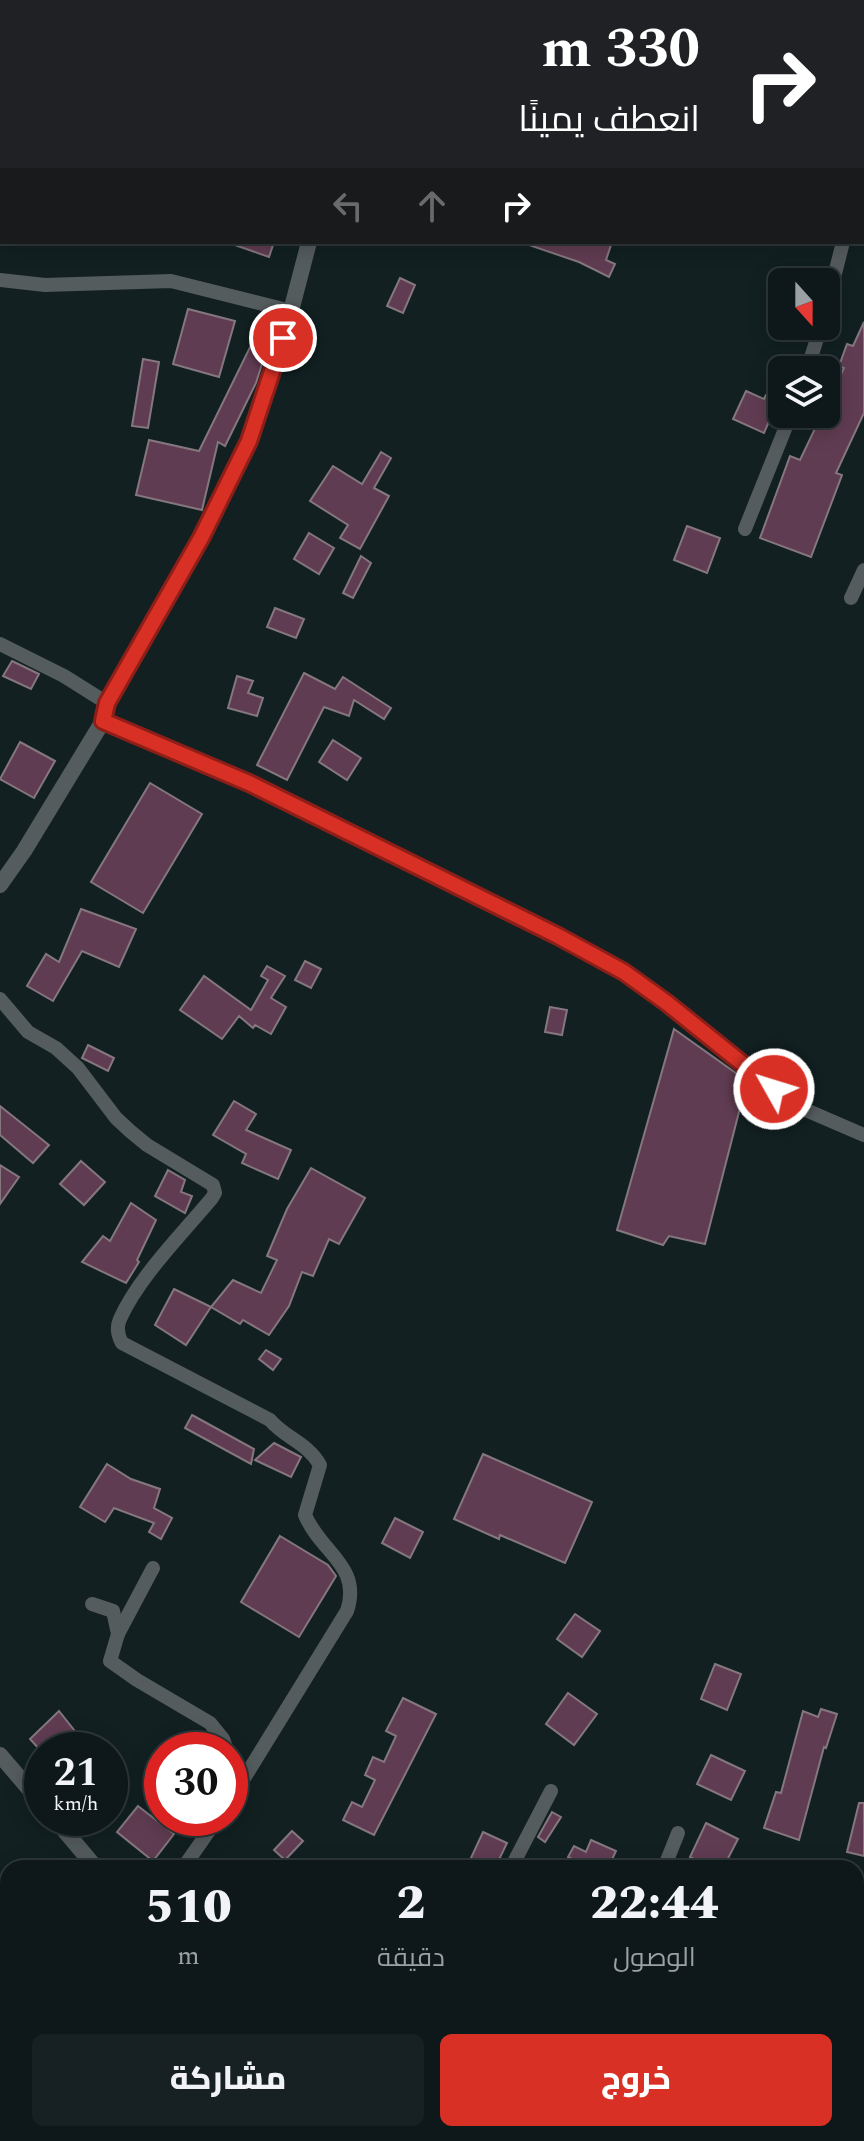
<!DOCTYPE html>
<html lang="ar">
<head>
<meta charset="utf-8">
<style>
  body { margin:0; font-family:Spectral,Cairo,serif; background:#172123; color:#f1f3f6; direction:rtl; height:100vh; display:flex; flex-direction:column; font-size:30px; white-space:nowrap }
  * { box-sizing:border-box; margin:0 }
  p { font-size:26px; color:#9ba0a2 }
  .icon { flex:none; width:44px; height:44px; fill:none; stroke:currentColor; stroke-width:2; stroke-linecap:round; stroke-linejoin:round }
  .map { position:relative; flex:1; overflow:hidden; direction:ltr }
  .side { position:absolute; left:0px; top:1860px; width:864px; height:282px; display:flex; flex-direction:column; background:#0e181a; border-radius:24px 24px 0 0; box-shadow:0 4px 20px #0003,0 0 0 2px #2e3739; direction:rtl }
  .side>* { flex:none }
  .top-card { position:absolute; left:0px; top:0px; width:864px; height:244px; box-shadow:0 4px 20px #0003,0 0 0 2px #2e3739; direction:rtl; background:#202124; color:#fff; overflow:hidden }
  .needle { width:52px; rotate:159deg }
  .tools { position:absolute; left:768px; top:268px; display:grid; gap:16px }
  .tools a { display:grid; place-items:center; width:72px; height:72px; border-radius:12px; background:#0e181a; box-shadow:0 4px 20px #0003,0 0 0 2px #2e3739; font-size:40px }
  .speed { position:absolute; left:24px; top:1732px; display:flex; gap:16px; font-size:40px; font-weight:700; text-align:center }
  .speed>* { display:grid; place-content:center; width:104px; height:104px; border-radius:50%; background:#0e181a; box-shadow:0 4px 20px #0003,0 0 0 2px #2e3739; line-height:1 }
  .speed small { font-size:20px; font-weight:400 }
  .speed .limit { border:12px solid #d22; background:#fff; color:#111 }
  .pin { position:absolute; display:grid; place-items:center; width:68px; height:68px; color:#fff; margin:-34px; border:4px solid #fff; border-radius:50%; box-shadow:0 2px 8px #0007 }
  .me { position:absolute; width:88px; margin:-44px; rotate:309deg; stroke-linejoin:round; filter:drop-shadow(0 0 6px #0008) }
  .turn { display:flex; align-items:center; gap:28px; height:168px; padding:0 32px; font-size:36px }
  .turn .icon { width:104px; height:104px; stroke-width:2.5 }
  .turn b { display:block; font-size:56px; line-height:68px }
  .lanes { display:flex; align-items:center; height:76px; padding:0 32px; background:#0003; justify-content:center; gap:40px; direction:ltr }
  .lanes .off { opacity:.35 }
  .eta { display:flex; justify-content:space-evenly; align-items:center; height:136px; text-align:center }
  .eta b { font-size:48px; font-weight:800; line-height:56px }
  .button { display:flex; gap:16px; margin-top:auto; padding:16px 32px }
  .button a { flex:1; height:92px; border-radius:12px; background:#d93025; color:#fff; font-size:32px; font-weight:800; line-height:92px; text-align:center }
  .button a+a { background:#172123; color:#f1f3f6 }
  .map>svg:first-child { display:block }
  .building { fill:#603c52; stroke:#84777e; stroke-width:2 }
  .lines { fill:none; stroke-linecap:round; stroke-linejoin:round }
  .minor { stroke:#555c5d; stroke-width:14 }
  .tertiary { stroke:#555c5d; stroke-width:16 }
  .route-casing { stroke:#8d1f18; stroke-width:20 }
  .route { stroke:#d93025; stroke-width:14 }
</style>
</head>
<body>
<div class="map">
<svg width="864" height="2141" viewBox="0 0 864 2141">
  <rect width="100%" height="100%" fill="#122022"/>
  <g class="building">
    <polygon points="232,242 274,242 269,257 232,244"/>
    <polygon points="527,242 612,242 606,260 615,264 609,277 579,262 526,244"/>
    <polygon points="400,278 415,285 403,313 387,306"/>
    <polygon points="188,309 235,321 219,377 173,364"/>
    <polygon points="864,322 864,413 836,473 842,475 811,557 760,538 790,456 800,460 822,414 826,414 826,406 844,368 839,366 847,344 853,346"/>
    <polygon points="256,335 269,342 256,383 225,446 218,442 202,510 136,495 149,440 199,451"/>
    <polygon points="143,359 159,362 148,428 132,426"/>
    <polygon points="746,391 764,399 766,395 778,401 764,433 733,419"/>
    <polygon points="381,452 391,458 374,488 389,496 360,549 340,538 348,525 310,501 333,466 362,484"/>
    <polygon points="687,526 720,538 707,573 674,560"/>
    <polygon points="309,533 334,548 319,574 294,559"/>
    <polygon points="361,556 371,563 353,598 343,593"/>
    <polygon points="275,608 304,619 296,638 267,627"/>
    <polygon points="12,661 39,674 31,689 3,676"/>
    <polygon points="304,673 335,689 343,677 391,708 384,719 354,700 349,716 324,707 287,780 257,765"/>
    <polygon points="237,676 253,681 248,693 263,698 257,716 228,708"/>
    <polygon points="333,740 361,758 347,780 319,762"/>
    <polygon points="20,742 55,761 34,798 0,779"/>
    <polygon points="150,783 202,814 143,913 91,882"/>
    <polygon points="81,909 136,929 119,967 82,951 53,1001 27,986 46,954 59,962"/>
    <polygon points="305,961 321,969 311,988 295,980"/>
    <polygon points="267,966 285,976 271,998 286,1007 271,1034 255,1025 253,1028 239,1016 222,1039 180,1010 204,976 251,1010 268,980 261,976"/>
    <polygon points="550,1007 567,1010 562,1035 545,1032"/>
    <polygon points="674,1029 747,1081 705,1244 669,1236 663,1245 617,1230"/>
    <polygon points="88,1045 114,1058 108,1071 82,1058"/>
    <polygon points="234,1101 256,1114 246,1130 291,1150 278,1179 242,1163 246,1154 213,1135"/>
    <polygon points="0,1106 49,1145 33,1163 0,1135"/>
    <polygon points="81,1161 105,1182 84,1205 60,1184"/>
    <polygon points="0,1165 19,1177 0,1204"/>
    <polygon points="311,1168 365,1198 339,1244 329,1239 313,1276 302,1272 289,1306 269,1335 243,1320 240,1324 211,1307 233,1280 261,1293 277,1260 267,1256 287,1209"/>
    <polygon points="168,1170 185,1180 181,1192 192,1196 185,1213 155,1196"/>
    <polygon points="131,1203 156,1220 137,1260 139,1262 126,1283 82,1262 103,1236 110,1241"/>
    <polygon points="174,1289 211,1307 186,1345 155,1325"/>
    <polygon points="266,1350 281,1359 273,1370 259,1359"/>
    <polygon points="192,1415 254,1449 251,1464 185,1428"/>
    <polygon points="274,1443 301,1457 291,1477 255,1460"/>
    <polygon points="483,1454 592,1502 565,1563 500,1535 499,1539 454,1519"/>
    <polygon points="107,1464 131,1479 160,1489 154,1508 172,1518 161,1539 149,1532 154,1523 114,1508 105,1522 80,1507"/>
    <polygon points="395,1518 423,1532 410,1558 382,1543"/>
    <polygon points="280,1536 328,1565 336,1576 299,1637 241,1602"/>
    <polygon points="575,1614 600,1631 582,1657 557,1639"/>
    <polygon points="715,1664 741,1674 727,1710 701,1699"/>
    <polygon points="568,1693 597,1714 574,1745 546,1724"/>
    <polygon points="403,1698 436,1714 374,1835 343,1820 352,1802 362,1807 375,1780 365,1775 373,1757 384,1762 396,1736 386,1731"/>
    <polygon points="821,1709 837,1714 826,1748 824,1747 799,1840 764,1828 776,1792 781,1793 803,1711 818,1717"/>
    <polygon points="59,1711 90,1750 40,1750 30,1739"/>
    <polygon points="711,1755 745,1771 731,1800 697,1784"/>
    <polygon points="859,1803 864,1803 864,1856 847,1852"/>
    <polygon points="138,1806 174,1834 153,1861 117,1832"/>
    <polygon points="552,1812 561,1817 545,1842 538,1837"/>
    <polygon points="706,1823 738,1839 723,1868 711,1868 690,1857"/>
    <polygon points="292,1831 303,1841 285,1860 274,1850"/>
    <polygon points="483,1832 507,1843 495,1868 487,1868 470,1860"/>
    <polygon points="591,1840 616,1851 608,1868 590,1868 568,1857 574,1846 586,1852"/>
  </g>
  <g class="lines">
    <g class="minor">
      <polyline points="734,2 734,0"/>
      <polyline points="862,102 864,103"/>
      <polyline points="862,182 864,177"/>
      <polyline points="0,280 45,285 171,281 291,311"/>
      <polyline points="826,309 843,242"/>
      <polyline points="807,370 821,326"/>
      <polyline points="745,529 791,414"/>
      <polyline points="851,598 864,570"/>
      <polyline points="0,644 64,676 107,703"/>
      <polyline points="103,721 249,783 558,936 624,972 667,1003 792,1104 864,1135"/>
      <path d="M0,999l28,33 28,16 22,20 38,50 14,13 17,14 66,40 2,8 -3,5c-29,35 -74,80 -92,121 -4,9 -2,17 2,24l148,77c15,18 38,23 50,45l-15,50c16,38 57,51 42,96l-117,190"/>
      <polyline points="92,1604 113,1611 118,1634 110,1661 137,1680 210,1723 223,1739 227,1750"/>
      <polyline points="118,1634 153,1568"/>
      <polyline points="230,1767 232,1774 242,1783"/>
      <polyline points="183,1868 218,1818"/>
      <polyline points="511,1868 551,1791"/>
      <polyline points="664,1868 678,1833"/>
      <polyline points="327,2141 331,2134"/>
      <polyline points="572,2141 573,2134"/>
    </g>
    <g class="tertiary">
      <polyline points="374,2 374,0"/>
      <polyline points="0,885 24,851 103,721 107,703 201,538 249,441 291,311 309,242"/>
      <polyline points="0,1755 42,1804"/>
      <polyline points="54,1818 96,1868"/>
      <polyline points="306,2134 311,2141"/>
    </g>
  </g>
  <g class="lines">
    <defs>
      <polyline id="route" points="283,338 249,441 201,538 107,703 103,721 249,783 558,936 624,972 667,1003 774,1089"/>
    </defs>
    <use href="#route" class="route-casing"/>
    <use href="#route" class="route"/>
  </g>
</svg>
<div class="tools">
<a><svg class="needle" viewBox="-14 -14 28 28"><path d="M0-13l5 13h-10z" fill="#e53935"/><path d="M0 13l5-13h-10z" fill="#9ba0a2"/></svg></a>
<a><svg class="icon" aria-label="layers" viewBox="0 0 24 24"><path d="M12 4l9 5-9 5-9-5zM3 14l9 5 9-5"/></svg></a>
</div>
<div class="speed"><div>21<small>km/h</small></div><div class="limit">30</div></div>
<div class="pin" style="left:283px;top:338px;background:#d93025"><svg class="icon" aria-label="arrive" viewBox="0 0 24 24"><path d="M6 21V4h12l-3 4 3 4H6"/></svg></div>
<svg class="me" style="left:774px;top:1089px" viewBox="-20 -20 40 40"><circle r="17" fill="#d93025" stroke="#fff" stroke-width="3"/><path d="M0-11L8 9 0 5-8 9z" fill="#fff"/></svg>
<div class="top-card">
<div class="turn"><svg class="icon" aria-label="right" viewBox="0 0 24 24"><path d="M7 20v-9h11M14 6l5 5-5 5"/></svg><div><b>330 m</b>انعطف يمينًا</div></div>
<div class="lanes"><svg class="icon off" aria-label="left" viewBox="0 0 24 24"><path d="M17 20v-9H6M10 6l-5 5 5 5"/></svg><svg class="icon off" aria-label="ahead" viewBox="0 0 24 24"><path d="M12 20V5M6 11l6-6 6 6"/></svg><svg class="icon" aria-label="right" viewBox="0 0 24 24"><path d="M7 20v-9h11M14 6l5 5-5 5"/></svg></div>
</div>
<section class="side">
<div class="eta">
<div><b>22:44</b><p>الوصول</p></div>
<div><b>2</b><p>دقيقة</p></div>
<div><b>510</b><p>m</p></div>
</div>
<div class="button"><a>خروج</a><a>مشاركة</a></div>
</section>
</div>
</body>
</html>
